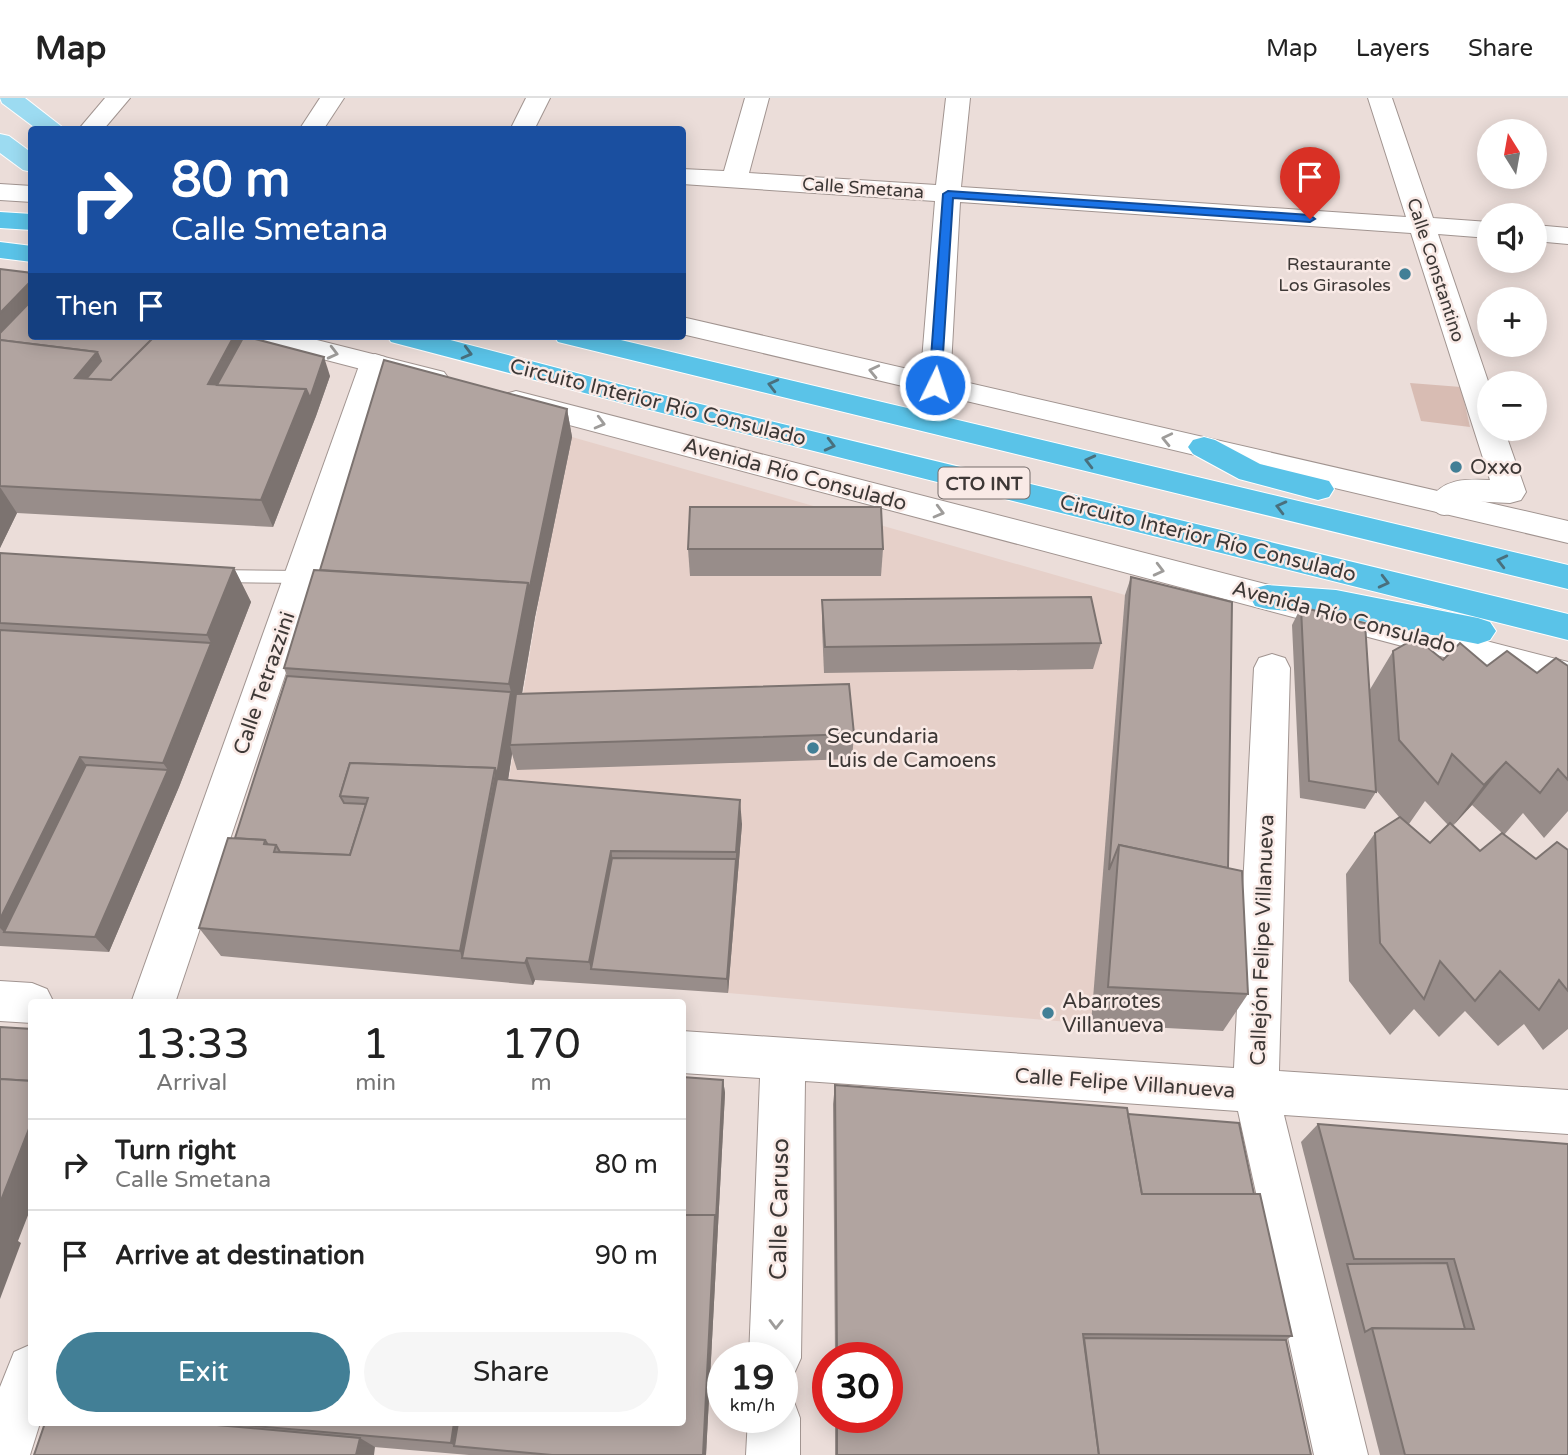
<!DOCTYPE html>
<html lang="en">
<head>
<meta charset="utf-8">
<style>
  body { margin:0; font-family:"Varela Round",sans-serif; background:#f6f6f6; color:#222; height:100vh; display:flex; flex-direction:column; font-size:26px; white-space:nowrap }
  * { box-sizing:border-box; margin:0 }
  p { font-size:23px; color:#767676 }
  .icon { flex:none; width:38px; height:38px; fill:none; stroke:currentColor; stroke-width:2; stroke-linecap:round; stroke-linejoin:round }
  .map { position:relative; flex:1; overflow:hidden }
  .panel { position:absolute; left:28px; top:901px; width:658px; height:427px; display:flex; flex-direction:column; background:#fff; border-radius:7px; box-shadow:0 4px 18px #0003 }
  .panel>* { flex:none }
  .hud { position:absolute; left:28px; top:28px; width:658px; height:214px; border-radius:7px; box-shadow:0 4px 18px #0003; background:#1a4fa0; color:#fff; overflow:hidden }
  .needle { width:46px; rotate:349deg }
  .controls { position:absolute; left:1477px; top:21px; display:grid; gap:14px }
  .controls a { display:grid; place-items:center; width:70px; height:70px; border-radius:50%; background:#fff; box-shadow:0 4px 18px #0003; font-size:35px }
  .speed { position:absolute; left:707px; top:1244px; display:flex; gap:14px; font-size:35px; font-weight:700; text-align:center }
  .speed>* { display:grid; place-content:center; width:91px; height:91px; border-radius:50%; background:#fff; box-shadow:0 4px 18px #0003; line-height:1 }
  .speed small { font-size:18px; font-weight:400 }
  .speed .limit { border:10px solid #d22; background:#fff; color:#111 }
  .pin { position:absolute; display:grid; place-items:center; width:60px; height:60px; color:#fff; margin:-72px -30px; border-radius:50% 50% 50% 0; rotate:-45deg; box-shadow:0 0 7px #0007 }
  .pin .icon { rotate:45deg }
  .me { position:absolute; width:77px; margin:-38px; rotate:4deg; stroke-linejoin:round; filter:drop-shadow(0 0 5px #0008) }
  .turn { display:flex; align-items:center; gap:24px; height:147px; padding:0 28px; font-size:32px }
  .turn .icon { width:91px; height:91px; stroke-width:2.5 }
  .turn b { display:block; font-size:49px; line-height:60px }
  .then { display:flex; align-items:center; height:66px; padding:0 28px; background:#0003; gap:14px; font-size:26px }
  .eta { display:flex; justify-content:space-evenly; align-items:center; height:119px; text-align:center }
  .eta b { font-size:42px; font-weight:600; line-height:49px }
  .button { display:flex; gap:14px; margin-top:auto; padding:14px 28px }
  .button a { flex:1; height:80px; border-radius:42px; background:#427f96; color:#fff; font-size:28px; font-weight:600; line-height:80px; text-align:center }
  .button a+a { background:#f6f6f6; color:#222 }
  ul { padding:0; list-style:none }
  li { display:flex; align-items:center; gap:21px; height:91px; padding:0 28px; border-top:2px solid #e0e0e0 }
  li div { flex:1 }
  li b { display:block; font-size:26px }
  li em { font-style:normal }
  header { display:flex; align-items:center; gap:42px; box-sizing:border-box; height:98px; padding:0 35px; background:#fff; border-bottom:2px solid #e0e0e0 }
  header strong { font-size:33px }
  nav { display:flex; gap:38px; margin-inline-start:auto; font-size:24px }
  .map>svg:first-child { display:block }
  .built { fill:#e6d0c9 }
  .green { fill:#d8bcb3 }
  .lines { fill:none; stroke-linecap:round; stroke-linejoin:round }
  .service-casing { stroke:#a19490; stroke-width:2 }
  .minor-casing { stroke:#a19490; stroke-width:2 }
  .secondary-casing { stroke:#a19490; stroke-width:2 }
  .primary-casing { stroke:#fff; stroke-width:2 }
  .motorway-casing { stroke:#fff; stroke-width:2 }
  .service { fill:#fff; fill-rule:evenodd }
  .minor { fill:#fff; fill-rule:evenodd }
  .secondary { fill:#fff; fill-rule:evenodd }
  .primary { fill:#9cdbf1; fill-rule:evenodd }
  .motorway { fill:#5ac3e8; fill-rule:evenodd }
  .wall { fill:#988d8a; fill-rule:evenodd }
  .shaded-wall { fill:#7c7370 }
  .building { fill:#b1a4a0; stroke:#7c7370; stroke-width:2 }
  .oneway { stroke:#9e9c9a }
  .oneway2 { stroke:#49707d }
  .route { fill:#1a73e8; stroke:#114b97; stroke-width:2 }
  .poi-dot { fill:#427f96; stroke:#f9eae6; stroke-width:2.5 }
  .labels { text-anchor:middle; stroke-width:5; stroke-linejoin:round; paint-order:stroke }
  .far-street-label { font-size:18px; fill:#3d3836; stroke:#f9eae6 }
  .far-poi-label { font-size:18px; fill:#3d3836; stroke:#f9eae6; text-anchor:end }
  .shield { fill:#f9eae6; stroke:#756d6b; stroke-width:2 }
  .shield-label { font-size:19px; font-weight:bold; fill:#3d3836 }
  .street-label { font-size:21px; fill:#3d3836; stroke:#f9eae6 }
  .poi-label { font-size:21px; fill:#3d3836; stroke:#f9eae6; text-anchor:start }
  .near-street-label { font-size:24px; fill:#3d3836; stroke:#f9eae6 }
</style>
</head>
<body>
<header>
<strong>Map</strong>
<nav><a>Map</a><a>Layers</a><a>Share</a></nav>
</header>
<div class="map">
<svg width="1568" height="1357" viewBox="0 0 1568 1357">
  <rect width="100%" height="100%" fill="#ebddd9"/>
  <polygon class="built" points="572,339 1125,497 1092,926 728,895 741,726 505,705 546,459"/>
  <polygon class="green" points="1410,285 1461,289 1470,329 1421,323"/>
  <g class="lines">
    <defs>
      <polygon id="service" points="212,472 301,473 310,479 301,485 212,484 203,478"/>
      <g id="minor">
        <polygon points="105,0 130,0 103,32 78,32"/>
        <polygon points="320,0 344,0 323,32 299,32"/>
        <polygon points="526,0 550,0 534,32 510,32"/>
        <path d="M745,0h24l-20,75 187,12 10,-87h24l-9,89 445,30 -38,-119h24l41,120 56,4v16l-51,-4 51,150v45h15l22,63 -5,8 -11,3 -43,-2c-14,13 -26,23 -39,1 15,-24 37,-23 62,-22l-79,-247 -451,-31 -10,183 -4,7 -11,2 -11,-2 -4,-7 15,-184 -253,-17v-15l42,2z"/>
        <polygon points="1535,127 1568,130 1568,146 1535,143"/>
        <polygon points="375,256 385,259 390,265 175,905 131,905 360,265 365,259"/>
        <polygon points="1272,556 1285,560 1290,570 1279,973 1568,992 1568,1036 1284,1017 1368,1357 1314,1357 1238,1013 805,983 801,1260 793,1278 782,1283 782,1260 749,1260 760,980 682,975 682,933 1234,970 1254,570 1259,560"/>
        <polygon points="0,883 32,885 47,891 54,905 32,905 32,925 0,923"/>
        <polygon points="32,1246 32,1325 40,1325 30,1357 0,1357 0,1289 14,1254"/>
        <polygon points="782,1297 793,1301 800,1320 800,1357 746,1357 748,1320 782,1320"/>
      </g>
      <g id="secondary">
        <polygon points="0,86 32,88 32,104 0,102"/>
        <polygon points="682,219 1568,423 1568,445 682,236"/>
        <polygon points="253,238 301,238 444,274 449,281 444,288 434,290 257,244"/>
        <polygon points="516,293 1568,564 1568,592 505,310 501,303 505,296"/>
      </g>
      <g id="primary">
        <polygon points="0,0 25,0 66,32 38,32 2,5"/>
        <polygon points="0,36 9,38 32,55 32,74 23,72 0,55"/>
      </g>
      <g id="motorway">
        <polygon points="0,114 32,116 32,132 0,130"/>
        <polygon points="0,144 32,148 32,164 0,160"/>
        <polygon points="387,238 435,238 630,289 1568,516 1568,542 630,307 391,244"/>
        <polygon points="554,238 604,238 1568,467 1568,491 558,244"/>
        <polygon points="1204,339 1215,342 1260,366 1329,383 1334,391 1329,399 1318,402 1239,381 1193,356 1188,349 1193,342"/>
        <polygon points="1267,487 1336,492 1478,520 1490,524 1496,533 1490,542 1478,546 1336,518 1267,511 1255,508 1250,499 1255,490"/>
      </g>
    </defs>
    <use href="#service" class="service-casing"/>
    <use href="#minor" class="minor-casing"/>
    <use href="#secondary" class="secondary-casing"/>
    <use href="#primary" class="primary-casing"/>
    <use href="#motorway" class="motorway-casing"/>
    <use href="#service" class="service"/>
    <use href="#minor" class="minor"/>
    <use href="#secondary" class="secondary"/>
    <use href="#primary" class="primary"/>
    <use href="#motorway" class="motorway"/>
  </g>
  <g class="wall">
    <polygon points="0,171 32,238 245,238 330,278 316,318 273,429 17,415 0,450"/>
    <polygon points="567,311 572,339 535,519 522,595 854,636 852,661 517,672 512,656 508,681 742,726 728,895 535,882 533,887 221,858 199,830 235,740 287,578 284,570 320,472"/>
    <polygon points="688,451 883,451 881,478 690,478"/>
    <polygon points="0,455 234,470 251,504 179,689 109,854 0,848"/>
    <polygon points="1131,479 1228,770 1248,896 1223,933 1091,926 1125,497"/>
    <polygon points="822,503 1101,545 1093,571 824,575 822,529"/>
    <path d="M1301,509l68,84 24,-40 50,9 94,13 31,-7v145l-24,27 -21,-25 -19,22 32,24 32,-9v179l-25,21 -19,-26 -26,22 -33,-35 -26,26 -25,-28 -24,26 -41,-54 -3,-107 29,-41 24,-16 -23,-27v2l-11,17 -65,-11 -8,-173zM1425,703l23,24 -18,18 -21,-19zM1472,707l30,28 -22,18 -27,-26z"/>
    <polygon points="723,982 725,995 706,1357 469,1357 374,1349 375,1349 45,1325"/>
    <polygon points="835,987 1254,1096 1292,1238 1286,1242 1311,1357 835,1357 835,1320 887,1320 887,1260 835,1260 833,1006"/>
    <polygon points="1318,1026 1568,1046 1568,1357 1380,1357 1301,1044"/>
  </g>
  <g class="shaded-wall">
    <polygon points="32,182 32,225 0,250 0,215"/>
    <polygon points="234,238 245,238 251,254 230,296 208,286"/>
    <polygon points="97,254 111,282 75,280"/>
    <polygon points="324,259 330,278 316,318 273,429 261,402 306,291"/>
    <polygon points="567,311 572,339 535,519 518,619 510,647 512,656 505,702 462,860 460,853 511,594 509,586 528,485"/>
    <polygon points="0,389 17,415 0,450"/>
    <polygon points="234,470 251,504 179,689 109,854 95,839 168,672 163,665 211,545 207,537"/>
    <polygon points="80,659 99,684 4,834 0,830 0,821"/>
    <polygon points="1506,664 1472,707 1451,730 1484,687"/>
    <polygon points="740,702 742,726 728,895 727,881"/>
    <polygon points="611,753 616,776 591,871 589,864"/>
    <polygon points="527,860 535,882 533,887 525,865"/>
    <polygon points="723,982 725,995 706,1357 703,1357"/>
    <polygon points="32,1023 32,1107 18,1143 21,1145 0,1201 0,1105"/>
    <polygon points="454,1325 471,1325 454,1348 451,1345"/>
    <polygon points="360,1340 375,1349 374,1357 356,1357"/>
  </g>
  <g class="building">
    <polygon points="0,171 32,175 32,182 0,215"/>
    <polygon points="32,202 32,238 155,238 111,282 86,281 101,263 97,254 0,242 0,235"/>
    <polygon points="155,238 234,238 208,286 306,291 261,402 0,388 0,242 97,254 75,280 111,282"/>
    <polygon points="244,238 324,259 310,300 306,291 217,287"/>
    <polygon points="384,262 567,311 529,493 528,485 320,472"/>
    <polygon points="690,409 881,409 883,451 688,451"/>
    <polygon points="0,455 234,470 207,537 0,525"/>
    <polygon points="314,472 528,485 509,586 284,570"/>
    <polygon points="1131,479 1232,504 1228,770 1119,747 1109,772"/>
    <polygon points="1091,499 1101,545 825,549 822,502"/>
    <polygon points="1301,509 1365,525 1376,694 1309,683"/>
    <polygon points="0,532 211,545 163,665 80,659 0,821"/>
    <polygon points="1416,540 1443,562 1460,545 1487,568 1507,553 1537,575 1556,560 1568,568 1568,682 1558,671 1540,695 1506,664 1484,687 1452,656 1438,686 1399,642 1393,553"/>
    <polygon points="287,578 511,594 497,677 495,670 350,665 340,698 344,705 366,706 350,757 280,754 276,747 268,747 265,742 235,740"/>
    <polygon points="849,586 854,636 510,647 516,596"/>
    <polygon points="350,665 495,670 460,853 199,830 228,740 265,742 264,746 276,747 274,754 350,757 368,700 340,698"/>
    <polygon points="86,667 168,672 95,839 4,834"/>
    <polygon points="497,681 740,702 736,754 611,753 589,864 527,860 525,865 462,860"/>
    <polygon points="1400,719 1430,745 1450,725 1480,753 1502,735 1536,761 1557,744 1568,752 1568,893 1559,882 1539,912 1500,873 1475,903 1440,863 1424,901 1380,845 1375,735"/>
    <polygon points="1119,747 1242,773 1248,896 1108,889"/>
    <polygon points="612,760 736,761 727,881 591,871"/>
    <polygon points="0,929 32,931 32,983 0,981"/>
    <polygon points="682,979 723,982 716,1122 715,1117 682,1117"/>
    <polygon points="0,981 32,983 32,1023 0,1105"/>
    <polygon points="835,987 1127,1010 1142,1096 1260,1096 1292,1238 1083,1236 1099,1357 837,1357 837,1320 887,1320 887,1260 837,1260"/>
    <polygon points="1128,1016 1239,1025 1254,1096 1142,1096"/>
    <polygon points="1318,1026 1568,1046 1568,1357 1405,1357 1372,1230 1474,1231 1454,1161 1354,1161"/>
    <polygon points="682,1117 715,1117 703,1357 552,1357 454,1348 458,1325 682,1325"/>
    <polygon points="1447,1165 1465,1231 1372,1230 1365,1234 1347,1166"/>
    <polygon points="1084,1240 1286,1242 1311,1357 1099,1357"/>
    <polygon points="45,1325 213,1325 217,1327 360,1340 356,1357 34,1357"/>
    <polygon points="220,1325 454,1325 451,1345"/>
  </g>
  <defs><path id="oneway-chevron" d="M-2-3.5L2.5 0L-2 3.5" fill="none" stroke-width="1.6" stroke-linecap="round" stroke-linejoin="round" transform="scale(1.75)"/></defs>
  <g class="oneway">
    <use href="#oneway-chevron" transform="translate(333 255) rotate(14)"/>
    <use href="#oneway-chevron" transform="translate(874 273) rotate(-167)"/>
    <use href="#oneway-chevron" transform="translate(600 325) rotate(15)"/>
    <use href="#oneway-chevron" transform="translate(1167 341) rotate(-167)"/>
    <use href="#oneway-chevron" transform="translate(939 414) rotate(15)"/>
    <use href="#oneway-chevron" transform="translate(1159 472) rotate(14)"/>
    <use href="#oneway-chevron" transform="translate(776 1226) rotate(91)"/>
  </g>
  <g class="oneway2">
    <use href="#oneway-chevron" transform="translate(467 255) rotate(15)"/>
    <use href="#oneway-chevron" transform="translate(773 287) rotate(-166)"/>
    <use href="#oneway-chevron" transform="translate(830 347) rotate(14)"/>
    <use href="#oneway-chevron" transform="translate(1090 363) rotate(-166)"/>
    <use href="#oneway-chevron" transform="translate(1281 409) rotate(-166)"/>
    <use href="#oneway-chevron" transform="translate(1502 463) rotate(-166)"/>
    <use href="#oneway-chevron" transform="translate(1384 484) rotate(14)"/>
  </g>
  <polygon class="route" points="948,93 1310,117 1315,121 1310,124 953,100 941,287 935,291 929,287 943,96"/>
  <g class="poi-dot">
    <circle cx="1405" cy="176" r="7"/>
    <circle cx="1456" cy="369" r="7"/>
    <circle cx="813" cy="650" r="7"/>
    <circle cx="1048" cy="915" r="7"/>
  </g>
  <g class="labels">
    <g class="far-street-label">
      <text transform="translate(863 90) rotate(4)" y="6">Calle Smetana</text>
      <text transform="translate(1436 172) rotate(72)" y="6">Calle Constantino</text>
    </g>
    <g class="far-poi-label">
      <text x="1391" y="172">Restaurante<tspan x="1391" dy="21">Los Girasoles</tspan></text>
    </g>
    <rect class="shield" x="938.5" y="369.5" width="91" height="31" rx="5"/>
    <g class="shield-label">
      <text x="984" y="392">CTO INT</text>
    </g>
    <g class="street-label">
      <text transform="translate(658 304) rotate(14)" y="7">Circuito Interior Río Consulado</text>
      <text transform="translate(795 376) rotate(15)" y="7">Avenida Río Consulado</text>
      <text transform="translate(1208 440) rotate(14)" y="7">Circuito Interior Río Consulado</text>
      <text transform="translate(1344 519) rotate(15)" y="7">Avenida Río Consulado</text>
      <text transform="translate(264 585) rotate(-71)" y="7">Calle Tetrazzini</text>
      <text transform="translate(1262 842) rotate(-88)" y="7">Callejón Felipe Villanueva</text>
      <text transform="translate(1125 985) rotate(4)" y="7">Calle Felipe Villanueva</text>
    </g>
    <g class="poi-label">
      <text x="1470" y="376">Oxxo</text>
      <text x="827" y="645">Secundaria<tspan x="827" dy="24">Luis de Camoens</tspan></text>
      <text x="1062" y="910">Abarrotes<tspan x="1062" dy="24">Villanueva</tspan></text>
    </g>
    <g class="near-street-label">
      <text transform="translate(779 1111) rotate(-89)" y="8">Calle Caruso</text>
    </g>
  </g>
</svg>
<div class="controls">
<a><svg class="needle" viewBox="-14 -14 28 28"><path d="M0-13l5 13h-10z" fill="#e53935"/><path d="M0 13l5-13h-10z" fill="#767676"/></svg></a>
<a><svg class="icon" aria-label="sound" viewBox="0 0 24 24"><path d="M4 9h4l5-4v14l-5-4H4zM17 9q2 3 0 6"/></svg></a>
<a>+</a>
<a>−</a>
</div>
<div class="speed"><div>19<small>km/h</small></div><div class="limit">30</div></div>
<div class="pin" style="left:1310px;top:121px;background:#d93025"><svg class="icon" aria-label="arrive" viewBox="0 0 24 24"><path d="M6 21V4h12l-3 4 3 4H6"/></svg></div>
<svg class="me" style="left:935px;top:287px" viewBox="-20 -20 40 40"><circle r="17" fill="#1a73e8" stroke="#fff" stroke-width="3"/><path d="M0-11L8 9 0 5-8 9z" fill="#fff"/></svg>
<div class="hud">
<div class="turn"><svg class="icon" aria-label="right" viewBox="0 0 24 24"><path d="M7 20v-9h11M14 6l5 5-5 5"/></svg><div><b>80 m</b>Calle Smetana</div></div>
<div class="then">Then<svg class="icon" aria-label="arrive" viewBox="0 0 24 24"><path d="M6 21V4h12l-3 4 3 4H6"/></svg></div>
</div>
<section class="panel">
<div class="eta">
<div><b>13:33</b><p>Arrival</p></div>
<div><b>1</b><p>min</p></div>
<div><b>170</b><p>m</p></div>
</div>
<ul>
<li><svg class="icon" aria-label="right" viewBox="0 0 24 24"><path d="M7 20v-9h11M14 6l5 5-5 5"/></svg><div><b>Turn right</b><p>Calle Smetana</p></div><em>80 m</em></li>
<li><svg class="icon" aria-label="arrive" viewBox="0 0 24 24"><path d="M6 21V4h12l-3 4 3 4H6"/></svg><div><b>Arrive at destination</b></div><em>90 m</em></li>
</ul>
<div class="button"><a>Exit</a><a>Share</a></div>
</section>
</div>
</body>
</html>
